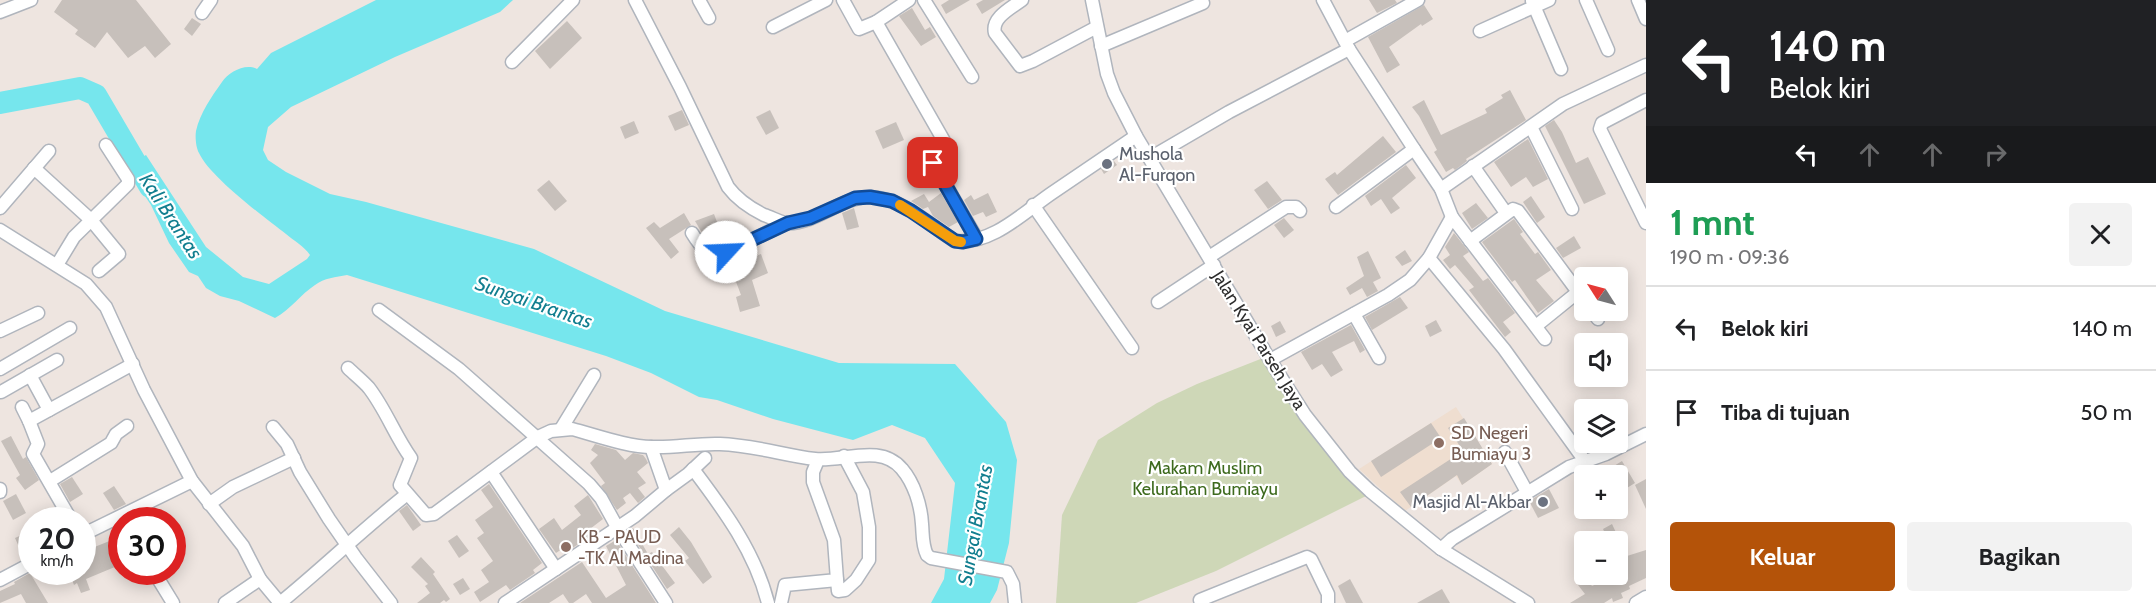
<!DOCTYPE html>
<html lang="id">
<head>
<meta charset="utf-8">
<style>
  body { margin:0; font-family:Cabin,sans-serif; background:#f2f2f2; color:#202124; height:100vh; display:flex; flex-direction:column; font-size:22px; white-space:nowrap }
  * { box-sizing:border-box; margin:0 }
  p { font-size:20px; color:#757577 }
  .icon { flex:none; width:33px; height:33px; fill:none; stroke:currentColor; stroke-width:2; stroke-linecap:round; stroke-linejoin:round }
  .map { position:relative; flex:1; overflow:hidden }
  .sheet { display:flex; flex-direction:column; background:#fff; width:510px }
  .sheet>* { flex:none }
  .top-card { background:#202124; color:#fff; overflow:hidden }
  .needle { width:39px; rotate:306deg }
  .tools { position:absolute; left:1574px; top:267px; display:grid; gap:12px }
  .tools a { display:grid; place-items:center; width:54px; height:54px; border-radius:6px; background:#fff; box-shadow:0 3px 15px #0003; font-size:30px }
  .speed { position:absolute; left:18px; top:507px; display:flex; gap:12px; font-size:30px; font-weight:700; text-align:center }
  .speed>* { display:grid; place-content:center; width:78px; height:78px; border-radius:50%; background:#fff; box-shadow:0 3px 15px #0003; line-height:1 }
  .speed small { font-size:15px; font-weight:400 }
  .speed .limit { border:9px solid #d22; background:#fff; color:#111 }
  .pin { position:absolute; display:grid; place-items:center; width:51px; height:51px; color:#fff; margin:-26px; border-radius:12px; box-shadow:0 3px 9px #0006 }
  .me { position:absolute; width:66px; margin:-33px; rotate:65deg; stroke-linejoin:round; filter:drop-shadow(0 0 4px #0008) }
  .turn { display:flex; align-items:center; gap:21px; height:126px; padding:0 24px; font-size:27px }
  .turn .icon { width:78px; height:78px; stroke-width:2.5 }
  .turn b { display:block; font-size:42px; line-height:51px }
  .lanes { display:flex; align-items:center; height:57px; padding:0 24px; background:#0003; justify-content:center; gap:30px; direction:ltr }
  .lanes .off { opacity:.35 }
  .round { display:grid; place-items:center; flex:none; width:63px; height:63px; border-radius:6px; background:#f2f2f2 }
  .head { display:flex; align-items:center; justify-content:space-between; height:102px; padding:0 24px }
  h1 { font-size:36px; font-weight:700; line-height:45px; color:#1e9e55 }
  .cta { display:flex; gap:12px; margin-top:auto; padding:12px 24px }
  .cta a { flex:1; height:69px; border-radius:6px; background:#b45309; color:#fff; font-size:24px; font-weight:700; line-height:69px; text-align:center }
  .cta a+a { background:#f2f2f2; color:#202124 }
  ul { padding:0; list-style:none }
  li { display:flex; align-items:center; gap:18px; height:84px; padding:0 24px; border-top:2px solid #e0e0e0 }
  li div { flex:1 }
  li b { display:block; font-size:22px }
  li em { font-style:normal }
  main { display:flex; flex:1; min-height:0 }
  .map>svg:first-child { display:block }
  .education { fill:#efded0 }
  .cemetery { fill:#ced7b7 }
  .water { fill:#76e6ed }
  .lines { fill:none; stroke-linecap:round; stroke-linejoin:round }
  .river { stroke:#76e6ed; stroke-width:22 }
  .building { fill:#c7c0bb }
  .minor-casing { stroke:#b0b5bd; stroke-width:15 }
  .minor { stroke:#fff; stroke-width:12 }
  .route-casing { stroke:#114b97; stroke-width:15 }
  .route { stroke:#1a73e8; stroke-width:10 }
  .slow { stroke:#f59e0b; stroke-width:10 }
  .worship-dot { fill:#6b7280; stroke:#fff; stroke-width:2 }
  .education-dot { fill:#8d6e63; stroke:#fff; stroke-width:2 }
  .labels { text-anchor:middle; stroke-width:4.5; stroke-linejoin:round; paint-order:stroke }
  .worship-label { font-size:18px; fill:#5b616d; stroke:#fff; text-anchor:start }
  .street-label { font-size:18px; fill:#2d2d2d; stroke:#fff }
  .education-label { font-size:18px; fill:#785e54; stroke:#fff; text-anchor:start }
  .park-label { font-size:18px; fill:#3d6a1d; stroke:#fff }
  .water-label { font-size:20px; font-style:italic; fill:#117e8f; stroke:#fff }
</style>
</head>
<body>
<main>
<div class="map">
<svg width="1646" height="603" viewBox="0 0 1646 603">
  <rect width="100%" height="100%" fill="#eee5e0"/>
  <polygon class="education" points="1456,407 1492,464 1462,485 1456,476 1405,511 1359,469"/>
  <polygon class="cemetery" points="1263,358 1368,495 1216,571 1136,603 1056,603 1062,515 1098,440 1157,403 1197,384"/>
  <path class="water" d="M376,0h137l-13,12 -105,45 -104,50 -23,20 -5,23 5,10 18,12 44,22 36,8 168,47 131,62 174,52 116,1 51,58 11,38 -8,83 -12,47 -7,13h-59l13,-24 11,-96 -30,-45 -33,-13 -39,15 -80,-21 -56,-19 -18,-3 -48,-24 -45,-17 -259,-81c-11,2 -23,3 -32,10 -15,10 -24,24 -40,33l-36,-17 -19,-5 -14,-8 -8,-12 -9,-4 -20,-29 -18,-38 -26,-38 21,-12 60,92 37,30 26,7 38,-25 3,-4c-6,-9 -16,-14 -24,-21 -22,-17 -76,-57 -87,-81 -3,-5 -4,-16 -3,-22 4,-18 16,-35 26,-49 7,-10 23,-19 35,-13l14,-16z"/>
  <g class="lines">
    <polyline class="river" points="0,103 80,88 96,95 150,187"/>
  </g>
  <g class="building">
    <polygon points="62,0 136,0 171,44 155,58 145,46 128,58 107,32 95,48 75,34 78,30 54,12"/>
    <polygon points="949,0 970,0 946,14 941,5"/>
    <polygon points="983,0 1005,0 982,14 976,4"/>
    <polygon points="1369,0 1395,0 1397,3 1377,13"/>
    <polygon points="1424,5 1433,19 1422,26 1421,24 1389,47 1400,65 1387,73 1368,37"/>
    <polygon points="912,8 925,30 930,27 936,37 921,46 899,16"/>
    <polygon points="192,18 201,24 192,36 184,29"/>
    <polygon points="567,21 582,38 550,69 535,51"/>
    <polygon points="1510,90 1526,120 1466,159 1467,161 1455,170 1453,168 1446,172 1434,152 1437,150 1419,116 1412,107 1424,100 1441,135 1487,113 1485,109 1503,98 1501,95"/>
    <polygon points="682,110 689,125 675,131 668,116"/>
    <polygon points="770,110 779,128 766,135 756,117"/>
    <polygon points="1554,120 1562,132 1576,163 1588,157 1606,194 1584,204 1545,126"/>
    <polygon points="634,121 639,133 625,139 620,127"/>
    <polygon points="896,122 904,140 883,149 875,131"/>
    <polygon points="1383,136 1396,152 1338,195 1325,179 1335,172 1337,175"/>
    <polygon points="1528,139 1548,179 1533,187 1526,177 1511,187 1494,162"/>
    <polygon points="1114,161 1117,165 1104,174 1101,169"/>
    <polygon points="1406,165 1416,178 1392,198 1400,208 1391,214 1381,199 1371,206 1365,196"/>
    <polygon points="549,180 567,201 555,211 537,190"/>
    <polygon points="1267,181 1282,200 1268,209 1254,190"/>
    <polygon points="941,193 958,222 949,227 933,216 928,207 923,209 911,201 924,194 929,202"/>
    <polygon points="988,193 997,212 986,217 983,212 973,216 964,200 971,195 974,200"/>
    <polygon points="1531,196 1545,217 1537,223 1523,202"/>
    <polygon points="1476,203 1488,218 1472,229 1462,213"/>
    <polygon points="854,208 859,227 847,230 842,213"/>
    <polygon points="684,213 691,225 669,239 679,252 671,259 646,228 654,222 660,228"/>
    <polygon points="714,214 724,241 715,245 705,238 695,221"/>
    <polygon points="1284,218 1294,230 1284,238 1274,225"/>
    <polygon points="1514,219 1523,232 1520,234 1535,254 1538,252 1551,270 1536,280 1554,301 1538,313 1515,280 1512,282 1482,242"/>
    <polygon points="1454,233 1469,252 1463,256 1483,281 1488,278 1515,313 1503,322 1511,332 1505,337 1469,290 1474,287 1455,265 1450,269 1443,260 1450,255 1445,247"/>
    <polygon points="1574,236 1581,248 1563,258 1556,248"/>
    <polygon points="1405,250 1412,261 1402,266 1395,257"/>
    <polygon points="1368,251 1381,278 1373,282 1378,291 1367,297 1362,288 1350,295 1346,288 1364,276 1357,257"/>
    <polygon points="761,254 768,273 752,280 760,306 740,312 736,297 741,295 730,266"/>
    <polygon points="1400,297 1408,308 1372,330 1365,317"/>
    <polygon points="1436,320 1442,331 1430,337 1425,326"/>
    <polygon points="1280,321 1286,332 1276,337 1271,326"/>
    <polygon points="1351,325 1365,350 1360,353 1354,341 1332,352 1343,370 1331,377 1322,364 1312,370 1301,352"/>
    <polygon points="1464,418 1492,464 1462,485 1457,475 1411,507 1400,492 1463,451 1448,428"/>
    <polygon points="1431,423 1441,438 1381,477 1371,461"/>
    <polygon points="11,436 23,459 26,457 39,480 25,490 16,478 20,475 1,441"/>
    <polygon points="595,444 616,450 625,460 633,453 643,455 646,459 648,463 637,472 646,483 638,488 645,497 638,503 630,493 623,498 626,503 617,510 601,486 605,483 590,463 598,455 591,450"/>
    <polygon points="1622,461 1635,483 1622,491 1617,482 1617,476 1613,476 1609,469"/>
    <polygon points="72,477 83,494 70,502 60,484"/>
    <polygon points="1646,479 1646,509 1635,485"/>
    <polygon points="489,484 542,563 533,570 535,573 510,590 506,585 480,602 474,592 489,582 481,570 493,561 477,538 484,533 475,520 493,507 481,490"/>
    <polygon points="114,486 126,504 114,510 103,493"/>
    <polygon points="1549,489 1559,508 1538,518 1529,501"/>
    <polygon points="16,494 26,513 13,520 3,501"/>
    <polygon points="588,495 603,519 586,532 589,537 565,553 562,549 556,553 539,529 554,518 562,530 581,515 574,506"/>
    <polygon points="407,505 421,525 413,531 399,511"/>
    <polygon points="1612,524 1627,556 1646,550 1646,578 1629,586 1630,589 1621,593 1623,598 1613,602 1612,598 1604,603 1570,603 1585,594 1578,585 1587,579 1592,586 1617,575 1617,542 1609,542 1603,529"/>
    <polygon points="679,527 691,542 712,577 703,584 685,561 689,558 670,535"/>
    <polygon points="633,528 648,554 652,552 675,583 667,589 629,531"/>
    <polygon points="26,533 28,537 32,536 32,555 24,558 15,538"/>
    <polygon points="457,535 469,551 459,558 448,541"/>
    <polygon points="122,536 122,564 86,579 90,590 81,593 77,583 74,585 69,572 82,572 82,543 89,541 92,548"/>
    <polygon points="616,540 656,603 592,603 586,594 573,603 569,603 563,594 549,603 520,603 582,562 606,598 626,585 606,546"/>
    <polygon points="421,557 435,572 433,574 450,599 446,602 444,600 440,603 417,603 430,593 425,586 428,584 411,567"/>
    <polygon points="30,573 48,603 26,603 21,594 0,603 0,591 15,584 14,582"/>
    <polygon points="463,578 470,589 460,595 453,584"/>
    <polygon points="1350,579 1363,603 1346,603 1338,586"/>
    <polygon points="1442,589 1450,603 1417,603"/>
  </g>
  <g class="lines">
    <defs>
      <g id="minor">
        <path d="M635,0l45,87 48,100c9,12 22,21 36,28 7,2 15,7 22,8 26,3 56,-27 84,-26 33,1 59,28 85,44 37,4 69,-29 97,-48 28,-19 56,-38 84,-57"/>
        <polyline points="699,0 709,18"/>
        <polyline points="843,0 859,29 876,22"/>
        <polyline points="909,0 876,22 948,148"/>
        <polyline points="924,0 972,77"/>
        <path d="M1022,0c-11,8 -31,18 -27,33l25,33 13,-5 64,-34"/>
        <polyline points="1092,0 1107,74 1114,93 1136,136 1270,360 1305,415 1350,472 1370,491 1441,549 1528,603"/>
        <polyline points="1323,0 1349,49 1414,149 1336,207"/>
        <polyline points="1586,0 1608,50"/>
        <polyline points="1638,0 1646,19"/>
        <polyline points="1532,1 1561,69"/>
        <polyline points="0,12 31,0"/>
        <polyline points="202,13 211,0"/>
        <polyline points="773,27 826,0"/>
        <polyline points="1480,31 1549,0"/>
        <polyline points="1345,41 1418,0"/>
        <polyline points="1101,46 1203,3"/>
        <polyline points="512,62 573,0"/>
        <polyline points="1646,100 1602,123 1600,129 1646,223"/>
        <polyline points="1531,127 1572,209"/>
        <polyline points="1414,149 1441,189 1452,217"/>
        <polyline points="1150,158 1229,112 1349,49"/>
        <polyline points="933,163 977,239"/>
        <polyline points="1473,166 1506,213"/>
        <polyline points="34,168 91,220 119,254 99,271"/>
        <polyline points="1441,189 1563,104 1646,65"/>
        <polyline points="1033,205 1132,348"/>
        <polyline points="0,208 49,151"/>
        <polyline points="0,230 86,284 106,307 144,390 192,481 243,546 260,579 280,603"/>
        <path d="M692,233c9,15 16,23 34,19l61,-29"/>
        <polyline points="1470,241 1513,209 1518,211 1578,292"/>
        <polyline points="1209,257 1286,207 1296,207 1300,211"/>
        <polyline points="1429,258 1504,349 1585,461"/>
        <polyline points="57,265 74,237 128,184 128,179 106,145"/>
        <polyline points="1158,302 1214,265"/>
        <polyline points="379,310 459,369 589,484 601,498 617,527 666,603"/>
        <polyline points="1591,310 1598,319"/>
        <polyline points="1354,314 1379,358"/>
        <polyline points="1536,326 1578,292 1584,300"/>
        <polyline points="0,331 38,313"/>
        <polyline points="1270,360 1388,295 1410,280 1429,258 1452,217 1545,339"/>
        <path d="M348,368c7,7 15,13 21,20 17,22 26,48 42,70l-11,27 26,30 8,-1 104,-77 13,-6 21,-2c23,6 56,18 80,18 23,1 45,-4 68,-3 33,1 63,11 95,15 28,3 66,-16 87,10 12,14 19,36 20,55 1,11 0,21 5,31l4,3 76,14 6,12 2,19"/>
        <polyline points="0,369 70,328"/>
        <polyline points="30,375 49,410"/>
        <polyline points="1,392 57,360"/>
        <polyline points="22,407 29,421 133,364"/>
        <polyline points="29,421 38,444 33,454 71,520"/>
        <polyline points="273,427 287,444 300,472 329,519 356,558 391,603"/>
        <polyline points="561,429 594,375"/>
        <polyline points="1505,452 1527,492"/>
        <path d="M693,469c31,41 62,83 75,134"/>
        <polyline points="491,472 556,569"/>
        <polyline points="50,481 111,443 116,434 127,426"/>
        <polyline points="0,489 0,492"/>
        <polyline points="666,490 688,474 705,458"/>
        <polyline points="209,504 233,487 294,458"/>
        <polyline points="82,535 192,481"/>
        <polyline points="1441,549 1452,539 1569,467 1606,454 1646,434"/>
        <polyline points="154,572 173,603"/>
        <polyline points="0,580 32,563"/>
        <polyline points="837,580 838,591 845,590 856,580 869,560 869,527 863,492 844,456"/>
        <polyline points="1200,600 1307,557 1311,559 1328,594 1328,603"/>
        <polyline points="225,603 260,579"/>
        <path d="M280,603c43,-35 83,-74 126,-108"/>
        <polyline points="505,603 635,516 666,490 651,447"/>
        <polyline points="781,603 785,585 837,580 834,540 813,482 813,472 818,460"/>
        <polyline points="1636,603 1646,597"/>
      </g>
    </defs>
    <use href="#minor" class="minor-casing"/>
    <use href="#minor" class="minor"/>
  </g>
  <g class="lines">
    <defs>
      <polyline id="route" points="726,252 788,223 810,218 855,198 870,197 892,201 911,211 955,241 963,242 976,239 933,163"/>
    </defs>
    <use href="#route" class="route-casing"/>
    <use href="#route" class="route"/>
    <polyline class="slow" points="900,205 955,241 961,242"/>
  </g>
  <g class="worship-dot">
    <circle cx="1107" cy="164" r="6"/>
    <circle cx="1543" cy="502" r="6"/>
  </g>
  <g class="education-dot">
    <circle cx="1439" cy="443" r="6"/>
    <circle cx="566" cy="547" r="6"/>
  </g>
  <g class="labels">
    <g class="worship-label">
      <text x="1119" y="160">Mushola<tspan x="1119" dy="21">Al-Furqon</tspan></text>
      <text x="1531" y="508" text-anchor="end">Masjid Al-Akbar</text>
    </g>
    <g class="street-label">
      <text transform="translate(1259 340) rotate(58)" y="6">Jalan Kyai Parseh Jaya</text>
    </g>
    <g class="education-label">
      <text x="1451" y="439">SD Negeri<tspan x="1451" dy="21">Bumiayu 3</tspan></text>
      <text x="578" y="543">KB - PAUD<tspan x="578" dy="21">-TK Al Madina</tspan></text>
    </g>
    <g class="park-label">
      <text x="1205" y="474">Makam Muslim<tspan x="1205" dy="21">Kelurahan Bumiayu</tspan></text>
    </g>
    <g class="water-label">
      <text transform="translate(171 216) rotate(57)" y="7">Kali Brantas</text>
      <text transform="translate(534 302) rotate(19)" y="7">Sungai Brantas</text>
      <text transform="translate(975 525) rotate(-80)" y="7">Sungai Brantas</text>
    </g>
  </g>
</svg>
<div class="tools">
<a><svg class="needle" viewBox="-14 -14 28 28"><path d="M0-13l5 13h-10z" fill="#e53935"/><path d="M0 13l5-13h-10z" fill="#757577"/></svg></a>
<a><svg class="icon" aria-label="sound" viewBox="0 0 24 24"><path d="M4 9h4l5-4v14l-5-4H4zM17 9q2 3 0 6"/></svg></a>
<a><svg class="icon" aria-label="layers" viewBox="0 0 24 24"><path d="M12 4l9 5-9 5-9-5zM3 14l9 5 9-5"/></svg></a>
<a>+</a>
<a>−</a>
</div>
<div class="speed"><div>20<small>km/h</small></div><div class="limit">30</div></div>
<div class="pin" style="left:933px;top:163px;background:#d93025"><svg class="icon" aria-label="arrive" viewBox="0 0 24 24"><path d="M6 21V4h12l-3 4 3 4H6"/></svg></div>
<svg class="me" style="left:726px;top:252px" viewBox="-20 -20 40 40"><circle r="19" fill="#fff"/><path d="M0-13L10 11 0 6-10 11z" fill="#1a73e8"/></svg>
</div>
<section class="sheet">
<div class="top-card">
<div class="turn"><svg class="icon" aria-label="left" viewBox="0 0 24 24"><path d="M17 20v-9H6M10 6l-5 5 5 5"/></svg><div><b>140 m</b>Belok kiri</div></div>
<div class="lanes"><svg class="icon" aria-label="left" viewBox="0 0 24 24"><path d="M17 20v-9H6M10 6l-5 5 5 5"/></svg><svg class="icon off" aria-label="ahead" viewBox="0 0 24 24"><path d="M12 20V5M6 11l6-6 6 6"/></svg><svg class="icon off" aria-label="ahead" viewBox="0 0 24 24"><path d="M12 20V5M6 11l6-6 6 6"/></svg><svg class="icon off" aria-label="right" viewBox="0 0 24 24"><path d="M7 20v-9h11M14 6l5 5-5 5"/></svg></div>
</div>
<div class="head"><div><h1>1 mnt</h1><p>190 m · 09:36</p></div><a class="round"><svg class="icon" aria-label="close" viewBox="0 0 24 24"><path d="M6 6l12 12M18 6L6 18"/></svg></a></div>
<ul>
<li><svg class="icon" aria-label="left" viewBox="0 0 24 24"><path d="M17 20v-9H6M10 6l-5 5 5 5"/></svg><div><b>Belok kiri</b></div><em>140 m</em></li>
<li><svg class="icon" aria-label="arrive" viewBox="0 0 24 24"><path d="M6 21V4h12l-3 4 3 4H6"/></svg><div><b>Tiba di tujuan</b></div><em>50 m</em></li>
</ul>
<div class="cta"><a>Keluar</a><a>Bagikan</a></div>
</section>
</main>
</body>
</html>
